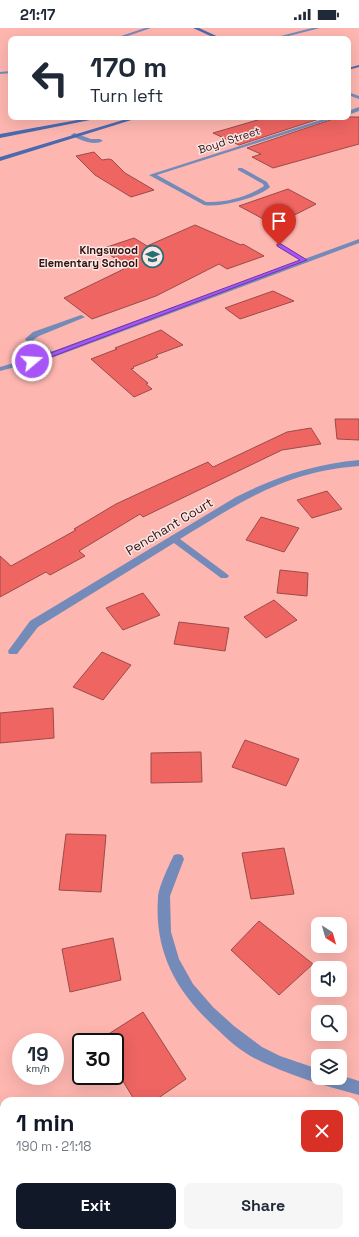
<!DOCTYPE html>
<html lang="en">
<head>
<meta charset="utf-8">
<style>
  body { margin:0; font-family:"Space Grotesk",sans-serif; background:#f6f6f7; color:#1f2937; height:100vh; display:flex; flex-direction:column; font-size:15px; white-space:nowrap }
  * { box-sizing:border-box; margin:0 }
  p { font-size:13px; color:#747a83 }
  .icon { flex:none; width:22px; height:22px; fill:none; stroke:currentColor; stroke-width:2; stroke-linecap:round; stroke-linejoin:round }
  .map { position:relative; flex:1; overflow:hidden }
  .details { position:absolute; left:0px; top:1069px; width:359px; height:140px; display:flex; flex-direction:column; background:#fff; border-radius:12px 12px 0 0; box-shadow:0 4px 16px #0002 }
  .details>* { flex:none }
  .guide { position:absolute; left:8px; top:8px; width:343px; height:84px; border-radius:8px; box-shadow:0 4px 16px #0002; background:#fff; color:#1f2937; overflow:hidden }
  .needle { width:26px; rotate:143deg }
  .controls { position:absolute; left:311px; top:889px; display:grid; gap:8px }
  .controls a { display:grid; place-items:center; width:36px; height:36px; border-radius:8px; background:#fff; box-shadow:0 4px 16px #0002; font-size:20px }
  .speed { position:absolute; left:12px; top:1005px; display:flex; gap:8px; font-size:20px; font-weight:700; text-align:center }
  .speed>* { display:grid; place-content:center; width:52px; height:52px; border-radius:50%; background:#fff; box-shadow:0 4px 16px #0002; line-height:1 }
  .speed small { font-size:10px; font-weight:400 }
  .speed .limit { border:2px solid #111; border-radius:6px; background:#fff; color:#111 }
  .pin { position:absolute; display:grid; place-items:center; width:34px; height:34px; color:#fff; margin:-41px -17px; border-radius:50% 50% 50% 0; rotate:-45deg; box-shadow:0 0 4px #0007 }
  .pin .icon { rotate:45deg }
  .me { position:absolute; width:44px; margin:-22px; rotate:72deg; stroke-linejoin:round; filter:drop-shadow(0 0 3px #0008) }
  .turn { display:flex; align-items:center; gap:14px; height:84px; padding:0 16px; font-size:18px }
  .turn .icon { width:52px; height:52px; stroke-width:2.5 }
  .turn b { display:block; font-size:28px; line-height:34px }
  .round { display:grid; place-items:center; flex:none; width:42px; height:42px; border-radius:8px; background:#f6f6f7 }
  .head { display:flex; align-items:center; justify-content:space-between; height:68px; padding:0 16px }
  h1 { font-size:24px; font-weight:700; line-height:30px; color:#111827 }
  .button { display:flex; gap:8px; margin-top:auto; padding:8px 16px }
  .button a { flex:1; height:46px; border-radius:8px; background:#111827; color:#fff; font-size:16px; font-weight:700; line-height:46px; text-align:center }
  .button a+a { background:#f6f6f7; color:#1f2937 }
  .status { display:flex; justify-content:space-between; align-items:center; height:28px; padding:0 20px; background:#fff; direction:ltr }
  .status svg { height:11px; fill:currentColor }
  .map>svg:first-child { display:block }
  .building { fill:#ee6562; stroke:#9a4c48 }
  .lines { fill:none; stroke-linecap:round; stroke-linejoin:round }
  .lane { fill:#748bba; fill-rule:evenodd }
  .street { fill:#748bba; fill-rule:evenodd }
  .secondary { fill:#4a6aaf; fill-rule:evenodd }
  .route { fill:#a855f7; stroke:#6d37a1 }
  .labels { text-anchor:middle; stroke-width:3; stroke-linejoin:round; paint-order:stroke }
  .far-street-label { font-size:11px; fill:#321211; stroke:#fae7e5 }
  .far-poi-label { font-size:11px; font-weight:bold; fill:#321211; stroke:#fae7e5; text-anchor:end }
  .street-label { font-size:13px; fill:#321211; stroke:#fae7e5 }
</style>
</head>
<body>
<div class="status"><b>21:17</b><svg viewBox="0 0 49 12"><path d="M0 12V9h3v3zM5 12V6h3v6zM10 12V3h3v9zM15 12V0h3v12zM26 1h20v11H26zM47 4h2v5h-2z"/></svg></div>
<div class="map">
<svg width="359" height="1209" viewBox="0 0 359 1209">
  <rect width="100%" height="100%" fill="#feb6b0"/>
  <g class="building">
    <polygon points="268,89 325,89 239,117 213,105"/>
    <polygon points="339,89 359,89 359,116 273,140 252,129 261,126 247,120"/>
    <polygon points="94,124 102,132 109,131 112,132 125,145 154,162 131,169 95,147 76,128"/>
    <polygon points="288,161 316,176 281,194 273,191 267,193 239,178"/>
    <polygon points="195,197 241,217 243,216 264,228 227,241 219,236 156,268 92,291 64,270 128,239 101,221 134,210 147,218"/>
    <polygon points="273,263 294,273 240,291 225,280"/>
    <polygon points="161,302 183,317 156,327 158,329 133,339 134,340 131,341 148,355 146,356 152,361 134,369 91,331 117,321 115,320"/>
    <polygon points="335,391 359,391 359,412 337,411"/>
    <polygon points="311,400 321,416 282,422 143,489 140,486 79,523 85,528 50,547 46,544 0,569 0,528 11,538 76,502 74,501 116,476 157,457 208,434 213,439 287,404"/>
    <polygon points="327,463 342,481 312,490 297,472"/>
    <polygon points="261,489 299,500 284,524 246,512"/>
    <polygon points="280,542 308,545 307,568 277,565"/>
    <polygon points="143,565 160,587 123,602 106,580"/>
    <polygon points="274,572 297,592 266,610 244,589"/>
    <polygon points="179,594 229,600 225,623 174,616"/>
    <polygon points="102,624 131,637 103,672 73,659"/>
    <polygon points="53,680 54,710 0,715 0,685"/>
    <polygon points="245,712 299,731 286,758 232,739"/>
    <polygon points="201,724 202,754 151,755 151,725"/>
    <polygon points="66,806 106,807 101,864 59,862"/>
    <polygon points="284,820 294,866 251,871 242,825"/>
    <polygon points="259,893 313,936 279,967 231,922"/>
    <polygon points="113,910 121,952 70,964 62,921"/>
    <polygon points="143,984 186,1051 154,1073 135,1073 115,1040 115,1014 96,1014"/>
  </g>
  <g class="lines">
    <g class="lane">
      <path d="M74,105l17,6h9l3,2c-10,5 -22,-1 -31,-5l-1,-1z"/>
      <path d="M238,140h4l25,14 3,5c-12,11 -50,21 -66,18v-2l2,-1c19,1 42,-5 58,-16l-1,-2 -25,-14z"/>
      <polygon points="277,216 281,216 307,232 302,233 277,218"/>
      <path d="M81,287l4,2 -2,1 -44,18 -6,4 21,13v4c-9,1 -25,-10 -29,-18l8,-7z"/>
    </g>
    <g class="street">
      <polygon points="145,0 151,0 119,11 112,11"/>
      <polygon points="312,0 320,0 277,11 269,11"/>
      <polygon points="11,43 11,45 0,46 0,44"/>
      <polygon points="348,64 359,68 359,71 348,67"/>
      <polygon points="359,79 359,83 348,87 348,83"/>
      <polygon points="330,89 338,89 157,147 208,175 208,177 204,177 149,147"/>
      <polygon points="359,211 359,215 54,329 0,343 0,339 48,325"/>
      <path d="M359,432v6c-73,5 -118,36 -179,73l47,35 2,2 -2,2h-6l-47,-35 -136,84 -21,27h-8l-1,-3 22,-30 206,-124c39,-20 79,-33 123,-37z"/>
      <path d="M178,826l4,1 2,4 -14,37 1,36 8,27 14,25 20,23 21,19 28,21 18,9 38,13v9h22v-3l19,6v14c-36,-10 -72,-20 -105,-37 -13,-7 -26,-18 -36,-28 -40,-36 -64,-76 -60,-132 0,-10 11,-33 16,-43z"/>
    </g>
    <g class="secondary">
      <polygon points="193,0 199,0 223,11 217,11"/>
      <polygon points="359,37 359,39 348,42 348,40"/>
      <polygon points="94,89 105,89 0,110 0,106"/>
      <polygon points="133,89 141,89 0,133 0,129"/>
    </g>
  </g>
  <polygon class="route" points="277,216 281,216 307,232 35,335 29,333 300,232 277,218"/>
  <defs>
    <symbol id="school-ring" viewBox="-11 -11 22 22"><circle r="9.5" fill="#fae7e5" stroke="#246f76" stroke-width="1.5"/><path d="M0-5L7-2L0 1L-7-2ZM-4 1L0 2.5L4 1V4Q0 6-4 4Z" fill="#246f76"/></symbol>
  </defs>
  <g fill-rule="evenodd">
    <use href="#school-ring" x="140" y="216" width="25" height="25"/>
  </g>
  <g class="labels">
    <g class="far-street-label">
      <text transform="translate(229 112) rotate(-18)" y="4">Boyd Street</text>
    </g>
    <g class="far-poi-label">
      <text x="138" y="226">Kingswood<tspan x="138" dy="13">Elementary School</tspan></text>
    </g>
    <g class="street-label">
      <text transform="translate(169 498) rotate(-31)" y="5">Penchant Court</text>
    </g>
  </g>
</svg>
<div class="controls">
<a><svg class="needle" viewBox="-14 -14 28 28"><path d="M0-13l5 13h-10z" fill="#e53935"/><path d="M0 13l5-13h-10z" fill="#747a83"/></svg></a>
<a><svg class="icon" aria-label="sound" viewBox="0 0 24 24"><path d="M4 9h4l5-4v14l-5-4H4zM17 9q2 3 0 6"/></svg></a>
<a><svg class="icon" aria-label="search" viewBox="0 0 24 24"><circle cx="10" cy="10" r="6"/><path d="M15 15l6 6"/></svg></a>
<a><svg class="icon" aria-label="layers" viewBox="0 0 24 24"><path d="M12 4l9 5-9 5-9-5zM3 14l9 5 9-5"/></svg></a>
</div>
<div class="speed"><div>19<small>km/h</small></div><div class="limit">30</div></div>
<div class="pin" style="left:279px;top:217px;background:#d93025"><svg class="icon" aria-label="arrive" viewBox="0 0 24 24"><path d="M6 21V4h12l-3 4 3 4H6"/></svg></div>
<svg class="me" style="left:32px;top:333px" viewBox="-20 -20 40 40"><circle r="17" fill="#a855f7" stroke="#fff" stroke-width="3"/><path d="M0-11L8 9 0 5-8 9z" fill="#fff"/></svg>
<div class="guide">
<div class="turn"><svg class="icon" aria-label="left" viewBox="0 0 24 24"><path d="M17 20v-9H6M10 6l-5 5 5 5"/></svg><div><b>170 m</b>Turn left</div></div>
</div>
<section class="details">
<div class="head"><div><h1>1 min</h1><p>190 m · 21:18</p></div><a class="round" style="background:#d93025;color:#fff"><svg class="icon" aria-label="close" viewBox="0 0 24 24"><path d="M6 6l12 12M18 6L6 18"/></svg></a></div>
<div class="button"><a>Exit</a><a>Share</a></div>
</section>
</div>
</body>
</html>
